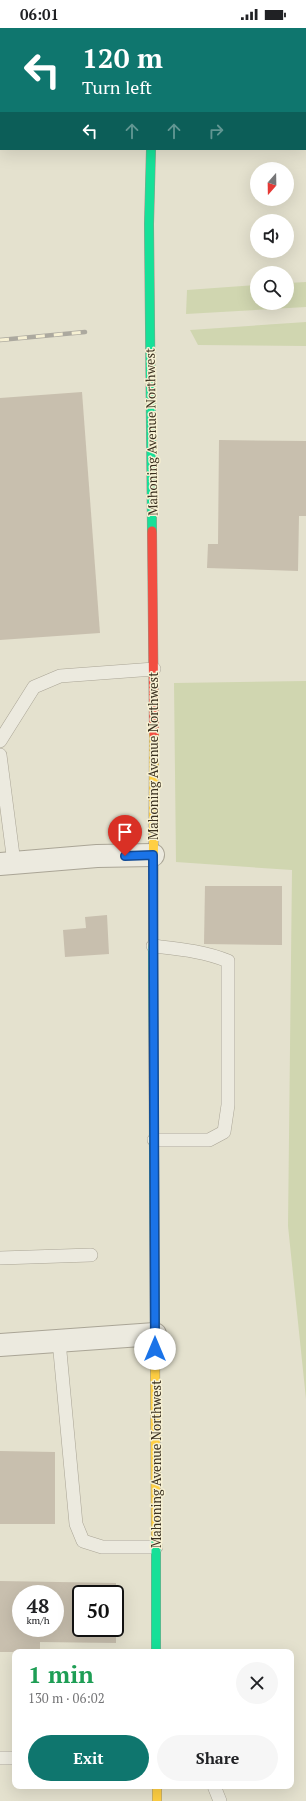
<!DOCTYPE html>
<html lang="en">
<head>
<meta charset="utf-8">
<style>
  body { margin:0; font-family:"PT Serif",serif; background:#f6f6f6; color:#202124; height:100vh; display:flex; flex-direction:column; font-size:15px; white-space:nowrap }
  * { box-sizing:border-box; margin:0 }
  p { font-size:13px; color:#757577 }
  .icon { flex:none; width:22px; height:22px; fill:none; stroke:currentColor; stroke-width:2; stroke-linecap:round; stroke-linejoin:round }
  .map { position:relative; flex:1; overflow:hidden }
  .sheet { position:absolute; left:12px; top:1621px; width:282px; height:140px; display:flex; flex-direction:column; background:#fff; border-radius:8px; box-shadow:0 4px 16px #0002 }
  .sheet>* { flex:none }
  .hud { position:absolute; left:0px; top:0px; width:306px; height:122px; box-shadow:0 4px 16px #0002; background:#0f766e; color:#fff; overflow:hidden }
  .needle { width:26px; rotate:200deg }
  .fabs { position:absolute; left:250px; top:134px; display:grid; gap:8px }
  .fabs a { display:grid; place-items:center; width:44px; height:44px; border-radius:50%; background:#fff; box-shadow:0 4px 16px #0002; font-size:20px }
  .speed { position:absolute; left:12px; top:1557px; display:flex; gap:8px; font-size:20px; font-weight:700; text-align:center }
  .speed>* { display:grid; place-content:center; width:52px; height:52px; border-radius:50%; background:#fff; box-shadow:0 4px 16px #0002; line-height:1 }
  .speed small { font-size:10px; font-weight:400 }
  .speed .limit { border:2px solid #111; border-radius:6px; background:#fff; color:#111 }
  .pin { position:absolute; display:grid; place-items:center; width:34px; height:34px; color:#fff; margin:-41px -17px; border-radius:50% 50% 50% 0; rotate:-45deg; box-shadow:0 0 4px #0007 }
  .pin .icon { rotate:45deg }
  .me { position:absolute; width:44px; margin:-22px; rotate:0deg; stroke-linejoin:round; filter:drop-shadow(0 0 3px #0008) }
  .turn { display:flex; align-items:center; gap:14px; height:84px; padding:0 16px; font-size:18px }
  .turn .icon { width:52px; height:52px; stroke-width:2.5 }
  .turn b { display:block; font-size:28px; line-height:34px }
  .lanes { display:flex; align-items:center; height:38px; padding:0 16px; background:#0003; justify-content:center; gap:20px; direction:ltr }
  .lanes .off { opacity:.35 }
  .round { display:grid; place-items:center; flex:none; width:42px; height:42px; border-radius:21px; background:#f6f6f6 }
  .head { display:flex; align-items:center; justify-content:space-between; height:68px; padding:0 16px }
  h1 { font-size:24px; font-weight:700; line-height:30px; color:#1e9e55 }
  .button { display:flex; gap:8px; margin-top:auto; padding:8px 16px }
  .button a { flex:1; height:46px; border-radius:24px; background:#0f766e; color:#fff; font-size:16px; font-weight:700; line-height:46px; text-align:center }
  .button a+a { background:#f6f6f6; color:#202124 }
  .status { display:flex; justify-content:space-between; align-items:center; height:28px; padding:0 20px; background:#fff; direction:ltr }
  .status svg { height:11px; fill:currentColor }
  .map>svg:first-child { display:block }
  .green { fill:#d0d6b0 }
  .building { fill:#c8bfae; fill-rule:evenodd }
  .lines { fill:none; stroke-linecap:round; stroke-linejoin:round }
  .lane-casing { stroke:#aaa596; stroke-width:14 }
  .street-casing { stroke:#aaa596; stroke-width:24 }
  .fast-casing { stroke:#999586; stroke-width:10 }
  .slow-casing { stroke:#999586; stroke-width:10 }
  .jam-casing { stroke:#999586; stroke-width:10 }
  .lane { stroke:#eceadf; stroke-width:13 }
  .street { stroke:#eceadf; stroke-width:22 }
  .fast { stroke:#16e098; stroke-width:9 }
  .slow { stroke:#ffcf43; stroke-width:9 }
  .jam { stroke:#f24e42; stroke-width:9 }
  .rail-casing { stroke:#aca99f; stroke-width:4.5 }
  .rail { stroke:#f6f0d3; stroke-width:3; stroke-dasharray:9; stroke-linecap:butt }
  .route-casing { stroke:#114b97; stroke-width:10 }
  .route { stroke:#1a73e8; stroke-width:7 }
  .labels { text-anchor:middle; stroke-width:3; stroke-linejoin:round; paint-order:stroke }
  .street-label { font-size:13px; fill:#392f1e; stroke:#f6f0d3 }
</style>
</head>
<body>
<div class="status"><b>06:01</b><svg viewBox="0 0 49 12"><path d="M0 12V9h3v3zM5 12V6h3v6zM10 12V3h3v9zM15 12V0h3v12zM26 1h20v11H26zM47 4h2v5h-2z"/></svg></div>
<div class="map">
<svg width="306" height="1773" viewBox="0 0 306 1773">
  <rect width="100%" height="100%" fill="#e4e1ce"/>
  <g class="green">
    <polygon points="306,254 306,279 186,286 187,262 257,257 257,275 287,275 287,255"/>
    <polygon points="306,294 306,318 198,317 190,302"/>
    <polygon points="306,653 306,1371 288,1198 292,842 176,834 174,655"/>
  </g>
  <g class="building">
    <polygon points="82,364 100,605 0,612 0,370"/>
    <polygon points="219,412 306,413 306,488 299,488 298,543 207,540 208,516 218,516"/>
    <polygon points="205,858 282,858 282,917 204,916"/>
    <polygon points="107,887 109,926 65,929 63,902 86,900 85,889"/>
    <polygon points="0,1423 55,1424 55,1496 0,1496"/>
    <path d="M0,1553l116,2v60l-76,-1v10h-40zM21,1566h34v34h-34zM81,1566h34v34h-34z"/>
  </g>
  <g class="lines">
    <defs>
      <g id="lane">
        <polyline points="30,1 30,0"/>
        <polyline points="0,713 34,659 60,648 154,641"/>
        <polyline points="0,727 14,835"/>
        <path d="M153,918c26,3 51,5 75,15v144l-4,27 -15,8h-55"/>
        <polyline points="0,1230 91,1227"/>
        <polyline points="59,1313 76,1496 83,1513 102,1519 156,1519"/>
        <polyline points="0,1730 15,1730"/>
        <polyline points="214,1758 220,1773"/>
      </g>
      <g id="street">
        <polyline points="0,92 1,92"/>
        <polyline points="0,836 97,828 153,827"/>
        <polyline points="0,1317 155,1306"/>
      </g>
      <g id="fast">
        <polyline points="151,121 149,196 152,503"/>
        <polyline points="153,918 155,1324"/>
        <polyline points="156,1510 156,1624"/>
      </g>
      <g id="slow">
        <polyline points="153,918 154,706"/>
        <polyline points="155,1324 156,1510"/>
        <polyline points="157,1758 157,1773"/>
      </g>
      <g id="jam">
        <polyline points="148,0 149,1"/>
        <polyline points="152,503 154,706"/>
      </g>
    </defs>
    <use href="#lane" class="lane-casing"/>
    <use href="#street" class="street-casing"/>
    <use href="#fast" class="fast-casing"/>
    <use href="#slow" class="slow-casing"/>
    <use href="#jam" class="jam-casing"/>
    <use href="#lane" class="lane"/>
    <use href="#street" class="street"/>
    <use href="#fast" class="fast"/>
    <use href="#slow" class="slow"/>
    <use href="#jam" class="jam"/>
    <defs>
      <polyline id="rail" points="0,312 85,304"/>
    </defs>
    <use href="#rail" class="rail-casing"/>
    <use href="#rail" class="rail"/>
  </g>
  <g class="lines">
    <defs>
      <polyline id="route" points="125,828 153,827 155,1321"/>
    </defs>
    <use href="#route" class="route-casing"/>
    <use href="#route" class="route"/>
  </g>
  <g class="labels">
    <g class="street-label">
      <text transform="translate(151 404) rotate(-91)" y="5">Mahoning Avenue Northwest</text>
      <text transform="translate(153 728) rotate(-90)" y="5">Mahoning Avenue Northwest</text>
      <text transform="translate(156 1436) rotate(-90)" y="5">Mahoning Avenue Northwest</text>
    </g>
  </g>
</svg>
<div class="fabs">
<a><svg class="needle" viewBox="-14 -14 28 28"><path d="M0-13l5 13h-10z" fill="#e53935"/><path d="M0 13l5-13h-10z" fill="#757577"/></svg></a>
<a><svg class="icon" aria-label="sound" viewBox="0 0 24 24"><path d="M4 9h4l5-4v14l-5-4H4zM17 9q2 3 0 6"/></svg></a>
<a><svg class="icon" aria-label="search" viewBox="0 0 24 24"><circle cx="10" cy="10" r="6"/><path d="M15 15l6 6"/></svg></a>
</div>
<div class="speed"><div>48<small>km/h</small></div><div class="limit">50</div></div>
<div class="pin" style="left:125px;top:828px;background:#d93025"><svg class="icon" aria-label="arrive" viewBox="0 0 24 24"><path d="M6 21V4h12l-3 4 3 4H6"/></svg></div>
<svg class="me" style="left:155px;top:1321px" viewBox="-20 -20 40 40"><circle r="19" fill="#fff"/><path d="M0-13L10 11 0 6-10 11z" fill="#1a73e8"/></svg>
<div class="hud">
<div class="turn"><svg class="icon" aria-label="left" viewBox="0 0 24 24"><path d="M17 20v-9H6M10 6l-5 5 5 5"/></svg><div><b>120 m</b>Turn left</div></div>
<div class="lanes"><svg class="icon" aria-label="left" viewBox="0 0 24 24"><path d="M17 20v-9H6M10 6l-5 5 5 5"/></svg><svg class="icon off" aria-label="ahead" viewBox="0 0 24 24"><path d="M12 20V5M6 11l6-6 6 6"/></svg><svg class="icon off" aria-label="ahead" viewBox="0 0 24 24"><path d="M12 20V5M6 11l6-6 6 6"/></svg><svg class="icon off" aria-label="right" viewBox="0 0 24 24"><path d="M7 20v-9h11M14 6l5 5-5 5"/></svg></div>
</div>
<section class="sheet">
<div class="head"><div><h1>1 min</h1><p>130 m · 06:02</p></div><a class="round"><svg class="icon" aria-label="close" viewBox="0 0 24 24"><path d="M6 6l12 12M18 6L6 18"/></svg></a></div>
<div class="button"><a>Exit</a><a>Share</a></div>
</section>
</div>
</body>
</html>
